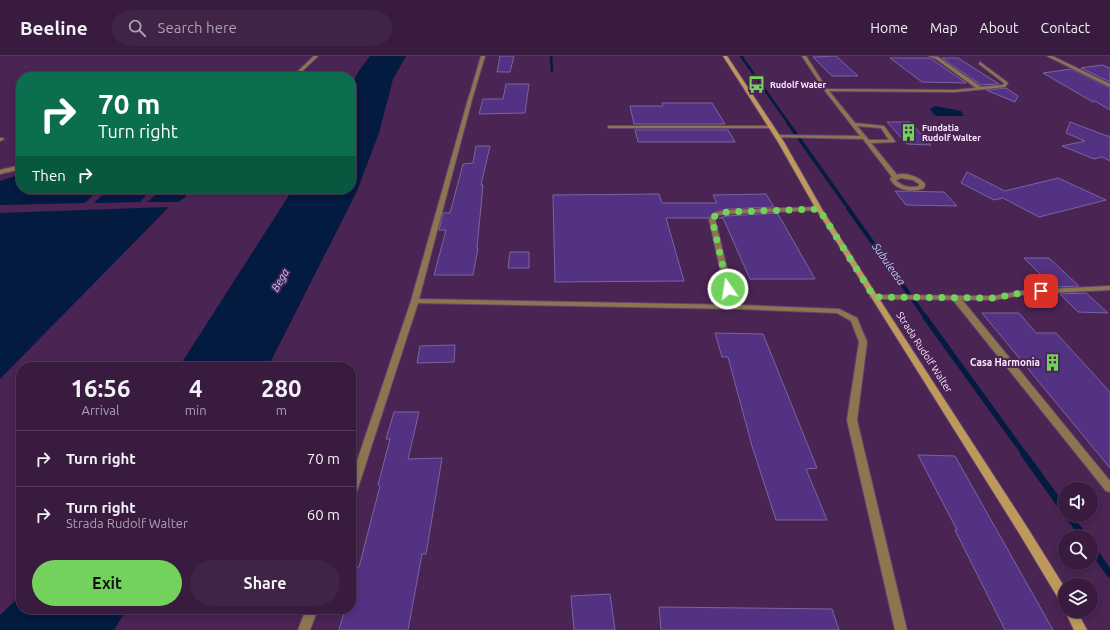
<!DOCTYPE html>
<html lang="en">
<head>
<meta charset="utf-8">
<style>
  body { margin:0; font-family:Ubuntu,sans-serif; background:#3f2445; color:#f1f3f6; height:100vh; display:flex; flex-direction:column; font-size:15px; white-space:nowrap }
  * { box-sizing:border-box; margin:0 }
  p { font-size:13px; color:#aba1b0 }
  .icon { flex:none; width:22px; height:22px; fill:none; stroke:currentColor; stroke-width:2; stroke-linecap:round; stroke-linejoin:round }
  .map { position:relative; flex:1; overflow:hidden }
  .details { position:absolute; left:16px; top:306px; width:340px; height:252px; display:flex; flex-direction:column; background:#381b3e; border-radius:16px; box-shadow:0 2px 6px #0003,0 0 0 1px #523958 }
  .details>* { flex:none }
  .hud { position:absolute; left:16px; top:16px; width:340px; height:122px; border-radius:16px; box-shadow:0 2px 6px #0003,0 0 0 1px #523958; background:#0b6e4f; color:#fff; overflow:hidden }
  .controls { position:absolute; left:1058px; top:426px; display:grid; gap:8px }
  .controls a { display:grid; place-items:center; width:40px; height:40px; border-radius:50%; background:#381b3e; box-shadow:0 2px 6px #0003,0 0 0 1px #523958; font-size:20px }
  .pin { position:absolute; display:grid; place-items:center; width:34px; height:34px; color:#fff; margin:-17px; border-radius:8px; box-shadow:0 2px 6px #0006 }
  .me { position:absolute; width:44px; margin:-22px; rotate:347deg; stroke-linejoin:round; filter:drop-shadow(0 0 3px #0008) }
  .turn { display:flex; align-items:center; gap:14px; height:84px; padding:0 16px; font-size:18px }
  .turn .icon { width:52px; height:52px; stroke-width:2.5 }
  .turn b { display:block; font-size:28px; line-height:34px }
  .then { display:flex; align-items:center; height:38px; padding:0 16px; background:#0003; gap:8px; font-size:15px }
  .eta { display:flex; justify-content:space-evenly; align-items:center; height:68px; text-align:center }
  .eta b { font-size:24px; font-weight:700; line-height:28px }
  .primary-button { display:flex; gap:8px; margin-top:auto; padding:8px 16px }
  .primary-button a { flex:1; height:46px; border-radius:24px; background:#73d25c; color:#111; font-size:16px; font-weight:700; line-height:46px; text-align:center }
  .primary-button a+a { background:#3f2445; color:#f1f3f6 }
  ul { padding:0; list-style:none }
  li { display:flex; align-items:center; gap:12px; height:56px; padding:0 16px; border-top:1px solid #523958 }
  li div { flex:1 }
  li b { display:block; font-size:15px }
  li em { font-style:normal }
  header { display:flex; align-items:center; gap:24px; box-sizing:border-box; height:56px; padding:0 20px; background:#381b3e; border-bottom:1px solid #523958 }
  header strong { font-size:19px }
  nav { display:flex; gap:22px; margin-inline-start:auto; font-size:14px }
  .search { width:280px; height:36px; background:#3f2445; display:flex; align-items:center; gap:10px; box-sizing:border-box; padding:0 14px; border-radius:22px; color:#aba1b0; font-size:15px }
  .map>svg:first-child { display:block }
  .water { fill:#031a41 }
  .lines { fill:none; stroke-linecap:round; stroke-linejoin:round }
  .stream-far4 { stroke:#031a41; stroke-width:2.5 }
  .stream-far3 { stroke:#031a41; stroke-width:3.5 }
  .stream-far2 { stroke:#031a41; stroke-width:4 }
  .stream-far1 { stroke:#031a41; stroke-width:5.5 }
  .stream { stroke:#031a41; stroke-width:7 }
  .building { fill:#533183; stroke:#7a65a0 }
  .lane-casing { stroke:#66436f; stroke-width:2 }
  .street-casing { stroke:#66436f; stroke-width:2 }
  .secondary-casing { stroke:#66436f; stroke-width:2 }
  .lane { fill:#8c7650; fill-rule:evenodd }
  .street { fill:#8c7650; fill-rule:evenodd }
  .secondary { fill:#bd995b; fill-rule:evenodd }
  .route { stroke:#73d25c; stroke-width:7; stroke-dasharray:0 12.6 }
  .labels { text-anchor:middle; stroke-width:4; stroke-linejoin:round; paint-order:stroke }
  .far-poi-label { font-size:9px; font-weight:bold; fill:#fbe8ff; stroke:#4a2453; text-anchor:start }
  .street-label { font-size:10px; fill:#fbe8ff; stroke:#4a2453 }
  .poi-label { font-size:10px; font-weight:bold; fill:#fbe8ff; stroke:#4a2453; text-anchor:end }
  .water-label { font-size:11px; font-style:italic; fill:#b4cef8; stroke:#4a2453 }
</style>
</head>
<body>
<header>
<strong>Beeline</strong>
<div class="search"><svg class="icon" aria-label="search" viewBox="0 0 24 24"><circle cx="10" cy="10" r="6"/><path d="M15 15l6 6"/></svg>Search here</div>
<nav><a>Home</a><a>Map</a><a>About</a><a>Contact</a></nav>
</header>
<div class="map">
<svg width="1110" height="574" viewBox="0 0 1110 574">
  <rect width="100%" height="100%" fill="#4a2453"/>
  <g class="water">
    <polygon points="370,0 406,0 393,23 379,77 357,135 268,311 179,311 293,133 351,133 351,30 358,16"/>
    <polygon points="935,50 961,55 964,60 937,60 933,58 930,53"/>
    <polygon points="21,118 21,133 98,134 85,147 0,149 0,125"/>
    <polygon points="152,133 140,146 94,147 107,134"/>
    <polygon points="177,134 185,135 186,141 178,146 147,146 160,135"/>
    <polygon points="169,151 0,323 0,157"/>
    <polygon points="21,539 21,553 127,553 114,574 0,574 0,559"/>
  </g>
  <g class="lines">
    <g class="stream-far4">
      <polyline points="551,0 552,15"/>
      <polyline points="741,0 789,68"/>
    </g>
    <polyline class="stream-far3" points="788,67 849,153"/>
    <polyline class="stream-far2" points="848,152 926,262"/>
    <polyline class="stream-far1" points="925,261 1025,399"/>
    <g class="stream">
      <polyline points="1024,398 1065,455"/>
      <polyline points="1068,459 1084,481"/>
      <polyline points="1091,491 1110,518"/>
    </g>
  </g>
  <g class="building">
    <polygon points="500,0 514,0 510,16 497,16"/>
    <polygon points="836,0 858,20 832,20 813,1"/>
    <polygon points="890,2 930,2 966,27 922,26"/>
    <polygon points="942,2 958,2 999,28 981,29"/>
    <polygon points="1102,9 1110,12 1110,26 1081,12"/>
    <polygon points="1071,13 1110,32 1110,54 1095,45 1093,46 1043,17"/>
    <polygon points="506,28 529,28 525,57 479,58 483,43 503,43"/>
    <polygon points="1006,32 1018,40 1015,46 986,34"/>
    <polygon points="662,47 712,47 725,68 634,68 630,50 663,50"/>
    <polygon points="887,66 910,66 931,89 907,88"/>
    <polygon points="1070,66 1107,80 1110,80 1110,105 1102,101 1094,103 1062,90 1085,85 1066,77"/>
    <polygon points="635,74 728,74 735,86 638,86"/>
    <polygon points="476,90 490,90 481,129 483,129 477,192 478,192 473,219 434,219 446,174 439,174 443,157 450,157 463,108 473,107"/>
    <polygon points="967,116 1005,135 1058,122 1106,144 1039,161 1003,142 994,144 961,127"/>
    <polygon points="895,135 944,136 957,150 906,149"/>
    <polygon points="659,138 662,147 717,147 713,139 766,138 774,151 727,153 715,156 708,162 666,162 684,225 555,226 553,139"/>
    <polygon points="777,157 782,165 815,223 750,223 723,162 719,162 727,160"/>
    <polygon points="510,196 529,196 529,212 508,212"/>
    <polygon points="1024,202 1049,202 1079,230 1053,231"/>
    <polygon points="1086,237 1108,257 1078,256 1060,238"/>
    <polygon points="982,257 1019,257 1036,277 1056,277 1110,336 1110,412"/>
    <polygon points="715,277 763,278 817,412 806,413 827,464 776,464 752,390 728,301 722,301"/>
    <polygon points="455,289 454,306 417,307 420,290"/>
    <polygon points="394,356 419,356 408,403 442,402 426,498 422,498 408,574 339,574 345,553 351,553 351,529 356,511 359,511 380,430 378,429 390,383 386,383"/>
    <polygon points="918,399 955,400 1053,574 1005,574 955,474 957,474"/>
    <polygon points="610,538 615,574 574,574 571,540"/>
    <polygon points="659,551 832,553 839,574 661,574"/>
  </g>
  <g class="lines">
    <defs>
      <g id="lane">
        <path d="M802,0h4l21,33 128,1 21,-2 -40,-29 -7,-3 9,1 43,30 22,-2 1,-2 -25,-19 1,-2 28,21 -3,4 -50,5 -126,-1 26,32 29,3 11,15v1l-24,1 26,32c9,-3 22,2 28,9l-1,4c-12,5 -27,3 -34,-9l2,-2 -29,-38 -88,-2v-1l2,-1 83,1 -35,-45zM857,70l24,2 8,12h-20zM901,122l12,2 6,4v2c-9,2 -17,1 -23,-6z"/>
        <polygon points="471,39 473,40 419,243 737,249 839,253 857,262 867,286 857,364 907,574 895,574 847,364 859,286 851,265 837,257 737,253 418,247 356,438 355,441 351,442 351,423 411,245 469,40"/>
        <polygon points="608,70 772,70 774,71 772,72 608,72"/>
        <polygon points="0,82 2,82 4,83 0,85"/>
        <polygon points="819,151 821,152 821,154 727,158 719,159 715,163 732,233 731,235 725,235 709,163 715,157 727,154"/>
        <polygon points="953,240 959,240 1110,425 1110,436 1106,435 953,244 952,242"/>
        <polygon points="306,553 318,553 310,574 298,574"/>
      </g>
      <g id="street">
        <polygon points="314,0 318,0 296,21 292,21"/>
        <polygon points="481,0 485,0 473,40 469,41"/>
        <polygon points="1047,0 1052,0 1110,28 1110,31"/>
        <polygon points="21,109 21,113 0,118 0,114"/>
        <polygon points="1110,230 1110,234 1027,238 994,244 874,243 870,241 874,239 994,240 1027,234"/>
      </g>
      <g id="secondary">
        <polygon points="723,0 727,0 784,86 822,153 878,241 1027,471 1065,532 1065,549 1061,547 1019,477 816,153 778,86"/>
        <polygon points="1065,555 1077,555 1087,574 1074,574"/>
      </g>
    </defs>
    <use href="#lane" class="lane-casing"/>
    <use href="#street" class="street-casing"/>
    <use href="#secondary" class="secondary-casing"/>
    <use href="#lane" class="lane"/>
    <use href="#street" class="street"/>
    <use href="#secondary" class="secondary"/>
  </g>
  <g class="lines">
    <polyline class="route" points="728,233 712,163 717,158 727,156 819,153 874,241 994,242 1027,236 1041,235"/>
  </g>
  <defs>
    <symbol id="bus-bare" viewBox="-9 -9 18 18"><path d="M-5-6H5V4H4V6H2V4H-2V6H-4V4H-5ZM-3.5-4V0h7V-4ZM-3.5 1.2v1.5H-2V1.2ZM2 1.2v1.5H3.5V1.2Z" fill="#73d25c" stroke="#4a2453" stroke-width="2.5" paint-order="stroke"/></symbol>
    <symbol id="building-bare" viewBox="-9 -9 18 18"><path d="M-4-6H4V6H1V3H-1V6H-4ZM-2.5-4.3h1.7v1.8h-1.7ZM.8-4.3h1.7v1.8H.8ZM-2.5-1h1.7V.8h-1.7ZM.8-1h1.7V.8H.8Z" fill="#73d25c" stroke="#4a2453" stroke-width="2.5" paint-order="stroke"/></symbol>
  </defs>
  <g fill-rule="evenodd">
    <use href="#bus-bare" x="744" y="16" width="25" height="25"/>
    <use href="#building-bare" x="896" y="64" width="25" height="25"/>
    <use href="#building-bare" x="1040" y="294" width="25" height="25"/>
  </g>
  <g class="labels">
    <g class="far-poi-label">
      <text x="770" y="32">Rudolf Water</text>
      <text x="922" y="75">Fundația<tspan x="922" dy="10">Rudolf Walter</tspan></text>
    </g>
    <g class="street-label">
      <text transform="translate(925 296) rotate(57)" y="4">Strada Rudolf Walter</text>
    </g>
    <g class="poi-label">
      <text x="1040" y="310">Casa Harmonia</text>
    </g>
    <g class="water-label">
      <text transform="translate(889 208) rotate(55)" y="4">Subuleasa</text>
      <text transform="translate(280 224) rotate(-60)" y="4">Bega</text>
    </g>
  </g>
</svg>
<div class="controls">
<a><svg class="icon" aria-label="sound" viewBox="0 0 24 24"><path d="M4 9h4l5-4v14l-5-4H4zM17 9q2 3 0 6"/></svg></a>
<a><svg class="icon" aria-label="search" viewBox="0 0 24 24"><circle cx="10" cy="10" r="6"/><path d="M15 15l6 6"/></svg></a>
<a><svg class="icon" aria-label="layers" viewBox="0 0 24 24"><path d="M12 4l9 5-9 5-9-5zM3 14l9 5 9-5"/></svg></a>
</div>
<div class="pin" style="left:1041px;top:235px;background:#d93025"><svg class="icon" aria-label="arrive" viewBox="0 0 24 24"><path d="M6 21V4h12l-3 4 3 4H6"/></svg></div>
<svg class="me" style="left:728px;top:233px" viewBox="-20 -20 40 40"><circle r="17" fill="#73d25c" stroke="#fff" stroke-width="3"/><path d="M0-11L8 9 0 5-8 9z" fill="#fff"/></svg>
<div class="hud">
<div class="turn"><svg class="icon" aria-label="right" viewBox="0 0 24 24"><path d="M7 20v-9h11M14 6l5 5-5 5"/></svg><div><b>70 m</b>Turn right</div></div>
<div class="then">Then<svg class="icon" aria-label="right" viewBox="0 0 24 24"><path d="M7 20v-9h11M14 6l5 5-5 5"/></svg></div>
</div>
<section class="details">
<div class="eta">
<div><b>16:56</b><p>Arrival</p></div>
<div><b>4</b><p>min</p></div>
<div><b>280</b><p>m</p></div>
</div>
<ul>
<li><svg class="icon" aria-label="right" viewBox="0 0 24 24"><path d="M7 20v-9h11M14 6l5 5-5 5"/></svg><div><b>Turn right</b></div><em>70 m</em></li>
<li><svg class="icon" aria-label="right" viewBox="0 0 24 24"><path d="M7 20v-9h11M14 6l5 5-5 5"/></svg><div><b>Turn right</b><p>Strada Rudolf Walter</p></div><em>60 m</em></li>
</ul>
<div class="primary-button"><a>Exit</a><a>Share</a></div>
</section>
</div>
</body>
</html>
